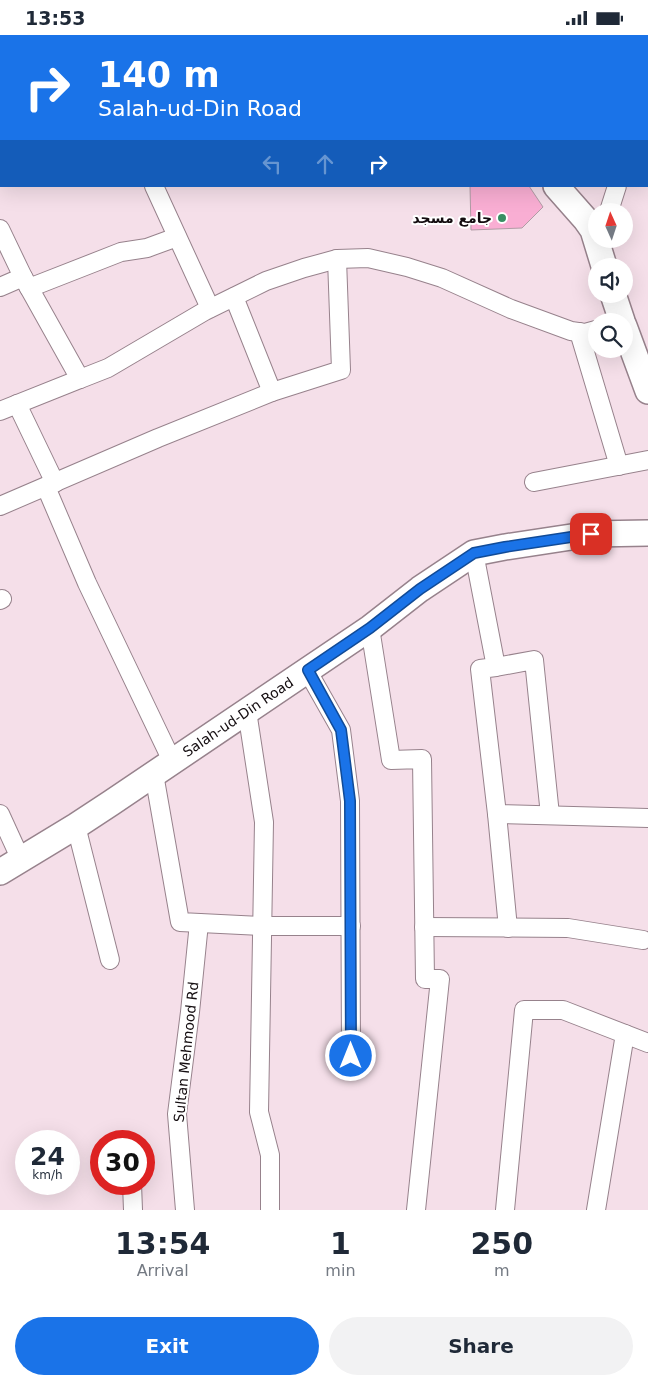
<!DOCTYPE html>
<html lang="en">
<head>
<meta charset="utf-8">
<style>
  body { margin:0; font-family:"DejaVu Sans",Vazirmatn,sans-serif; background:#f2f2f3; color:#1f2937; height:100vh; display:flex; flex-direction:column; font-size:19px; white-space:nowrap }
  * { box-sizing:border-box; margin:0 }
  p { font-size:16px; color:#747a83 }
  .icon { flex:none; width:28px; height:28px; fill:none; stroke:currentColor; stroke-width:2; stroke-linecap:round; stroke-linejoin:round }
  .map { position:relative; height:1175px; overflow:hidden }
  .sheet { display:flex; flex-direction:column; background:#fff; flex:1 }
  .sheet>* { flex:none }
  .top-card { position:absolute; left:0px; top:0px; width:649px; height:152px; box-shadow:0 5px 20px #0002; background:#1a73e8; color:#fff; overflow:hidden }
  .needle { width:32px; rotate:357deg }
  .buttons { position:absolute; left:588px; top:168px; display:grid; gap:10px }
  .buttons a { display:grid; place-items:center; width:45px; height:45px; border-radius:50%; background:#fff; box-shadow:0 5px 20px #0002; font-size:25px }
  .speed { position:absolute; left:15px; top:1095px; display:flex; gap:10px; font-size:25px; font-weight:700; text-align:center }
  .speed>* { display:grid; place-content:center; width:65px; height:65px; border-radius:50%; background:#fff; box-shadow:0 5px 20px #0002; line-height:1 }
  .speed small { font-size:12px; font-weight:400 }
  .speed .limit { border:8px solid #d22; background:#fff; color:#111 }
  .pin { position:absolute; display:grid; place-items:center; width:42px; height:42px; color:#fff; margin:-21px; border-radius:10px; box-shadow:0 2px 8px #0006 }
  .me { position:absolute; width:55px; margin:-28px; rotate:0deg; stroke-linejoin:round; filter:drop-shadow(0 0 4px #0008) }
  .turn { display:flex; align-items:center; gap:18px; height:105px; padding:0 15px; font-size:22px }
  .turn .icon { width:65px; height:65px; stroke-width:2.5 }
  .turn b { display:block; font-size:35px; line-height:42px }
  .lanes { display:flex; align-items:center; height:48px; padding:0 15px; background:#0003; justify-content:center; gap:25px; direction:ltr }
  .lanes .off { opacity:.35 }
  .eta { display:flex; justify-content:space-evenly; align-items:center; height:85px; text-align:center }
  .eta b { font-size:30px; font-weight:600; line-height:35px }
  .primary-button { display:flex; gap:10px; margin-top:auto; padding:10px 15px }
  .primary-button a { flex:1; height:58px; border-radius:30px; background:#1a73e8; color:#fff; font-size:20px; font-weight:600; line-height:58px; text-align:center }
  .primary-button a+a { background:#f2f2f3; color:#1f2937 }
  .status { display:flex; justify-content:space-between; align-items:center; height:35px; padding:0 25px; background:#fff; direction:ltr }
  .status svg { height:14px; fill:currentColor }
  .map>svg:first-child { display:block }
  .building { fill:#f9aed3; stroke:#b19ca5 }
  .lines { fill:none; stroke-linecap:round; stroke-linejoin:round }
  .street-casing { stroke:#97828c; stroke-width:20 }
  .secondary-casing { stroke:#97828c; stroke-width:28 }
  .street { stroke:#fff; stroke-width:18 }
  .secondary { stroke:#fff; stroke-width:25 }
  .route-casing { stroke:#114b97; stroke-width:12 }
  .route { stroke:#1a73e8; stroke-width:9 }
  .poi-dot { fill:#378f63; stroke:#fff; stroke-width:2 }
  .labels { text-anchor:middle; stroke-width:4; stroke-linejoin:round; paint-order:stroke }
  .poi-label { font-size:14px; font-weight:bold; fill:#140d10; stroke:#fff; text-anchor:end }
  .street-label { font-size:14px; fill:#140d10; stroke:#fff }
</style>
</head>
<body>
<div class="status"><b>13:53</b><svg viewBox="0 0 49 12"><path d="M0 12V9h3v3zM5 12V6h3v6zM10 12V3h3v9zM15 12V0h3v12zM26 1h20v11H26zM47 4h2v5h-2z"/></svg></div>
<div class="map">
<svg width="648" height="1175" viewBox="0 0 648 1175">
  <rect width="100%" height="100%" fill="#f5dfe9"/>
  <polygon class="building" points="470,151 529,151 543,172 522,193 471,195"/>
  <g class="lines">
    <defs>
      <g id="street">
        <polyline points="154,151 210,273"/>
        <polyline points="609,176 617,151"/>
        <polyline points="0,194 23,242 0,252"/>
        <polyline points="23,242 80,344 108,333 205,276 266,246 304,233 337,224 368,223 407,232 442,243 511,274 571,296 585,298 596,295"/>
        <polyline points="29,253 121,217 147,213 177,202"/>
        <polyline points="234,262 272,357"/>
        <polyline points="579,297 619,431"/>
        <polyline points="17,369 55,448"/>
        <polyline points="0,376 80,344"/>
        <polyline points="534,447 648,425"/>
        <polyline points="46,452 87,548 172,726"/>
        <polyline points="0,471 158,403 272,357 341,335 337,224"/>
        <polyline points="474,518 496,632 480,634 497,779 648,783"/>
        <polyline points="0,565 2,564"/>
        <polyline points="370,593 391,725 422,724 425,944 440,944 416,1175"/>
        <polyline points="496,632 534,625 550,780"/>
        <polyline points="307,635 341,695 350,766 351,1021"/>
        <polyline points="247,676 264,787 259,1077 270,1120 270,1175"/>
        <polyline points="154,739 180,887 262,891 351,891"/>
        <polyline points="0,779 21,825"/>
        <polyline points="497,779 508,893"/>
        <polyline points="76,791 110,925"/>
        <polyline points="424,892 568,893 643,905"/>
        <polyline points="132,1149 133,1175"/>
        <polyline points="185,1175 177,1079 190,977 199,888"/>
        <polyline points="505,1175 524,975 563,975 648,1008"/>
        <polyline points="596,1175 625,999"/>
      </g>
      <g id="secondary">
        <polyline points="419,0 420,1"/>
        <polyline points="556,151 586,185 593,195 604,231"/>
        <polyline points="613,259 622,286"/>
        <polyline points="624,291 648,356"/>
        <polyline points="0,837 76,791 111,768 370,593 420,554 474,518 505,512 591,499 648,498"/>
      </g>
    </defs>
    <use href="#street" class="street-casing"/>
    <use href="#secondary" class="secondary-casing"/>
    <use href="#street" class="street"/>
    <use href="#secondary" class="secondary"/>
  </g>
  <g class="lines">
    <defs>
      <polyline id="route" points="351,1021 350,766 341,695 308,635 370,593 420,554 474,518 505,512 591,499"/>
    </defs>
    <use href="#route" class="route-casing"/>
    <use href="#route" class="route"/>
  </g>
  <circle class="poi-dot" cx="502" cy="183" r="5"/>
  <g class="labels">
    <g class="poi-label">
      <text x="492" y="188">جامع مسجد</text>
    </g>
    <g class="street-label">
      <text transform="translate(238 682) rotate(-34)" y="5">Salah-ud-Din Road</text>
      <text transform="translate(186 1017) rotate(-84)" y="5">Sultan Mehmood Rd</text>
    </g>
  </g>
</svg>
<div class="buttons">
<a><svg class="needle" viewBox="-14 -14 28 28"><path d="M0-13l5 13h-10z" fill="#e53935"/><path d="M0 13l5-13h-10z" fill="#747a83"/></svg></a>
<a><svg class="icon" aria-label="sound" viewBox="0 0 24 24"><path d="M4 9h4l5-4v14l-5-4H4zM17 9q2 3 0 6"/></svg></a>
<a><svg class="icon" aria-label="search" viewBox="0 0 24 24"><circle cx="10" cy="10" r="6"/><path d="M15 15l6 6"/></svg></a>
</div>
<div class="speed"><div>24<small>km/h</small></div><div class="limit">30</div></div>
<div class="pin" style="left:591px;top:499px;background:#d93025"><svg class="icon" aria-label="arrive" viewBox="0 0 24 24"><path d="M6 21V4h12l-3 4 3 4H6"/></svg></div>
<svg class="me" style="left:351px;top:1021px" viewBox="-20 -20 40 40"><circle r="17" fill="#1a73e8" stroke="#fff" stroke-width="3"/><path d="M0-11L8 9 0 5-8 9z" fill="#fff"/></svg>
<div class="top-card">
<div class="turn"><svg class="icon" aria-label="right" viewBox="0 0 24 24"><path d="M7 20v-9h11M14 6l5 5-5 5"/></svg><div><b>140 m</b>Salah-ud-Din Road</div></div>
<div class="lanes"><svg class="icon off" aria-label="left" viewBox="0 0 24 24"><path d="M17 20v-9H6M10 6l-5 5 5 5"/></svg><svg class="icon off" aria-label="ahead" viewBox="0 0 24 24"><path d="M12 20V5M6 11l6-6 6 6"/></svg><svg class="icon" aria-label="right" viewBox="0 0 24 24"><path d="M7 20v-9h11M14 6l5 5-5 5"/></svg></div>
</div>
</div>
<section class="sheet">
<div class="eta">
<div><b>13:54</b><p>Arrival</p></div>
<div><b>1</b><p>min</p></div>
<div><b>250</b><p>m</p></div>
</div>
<div class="primary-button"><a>Exit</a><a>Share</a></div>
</section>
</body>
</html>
